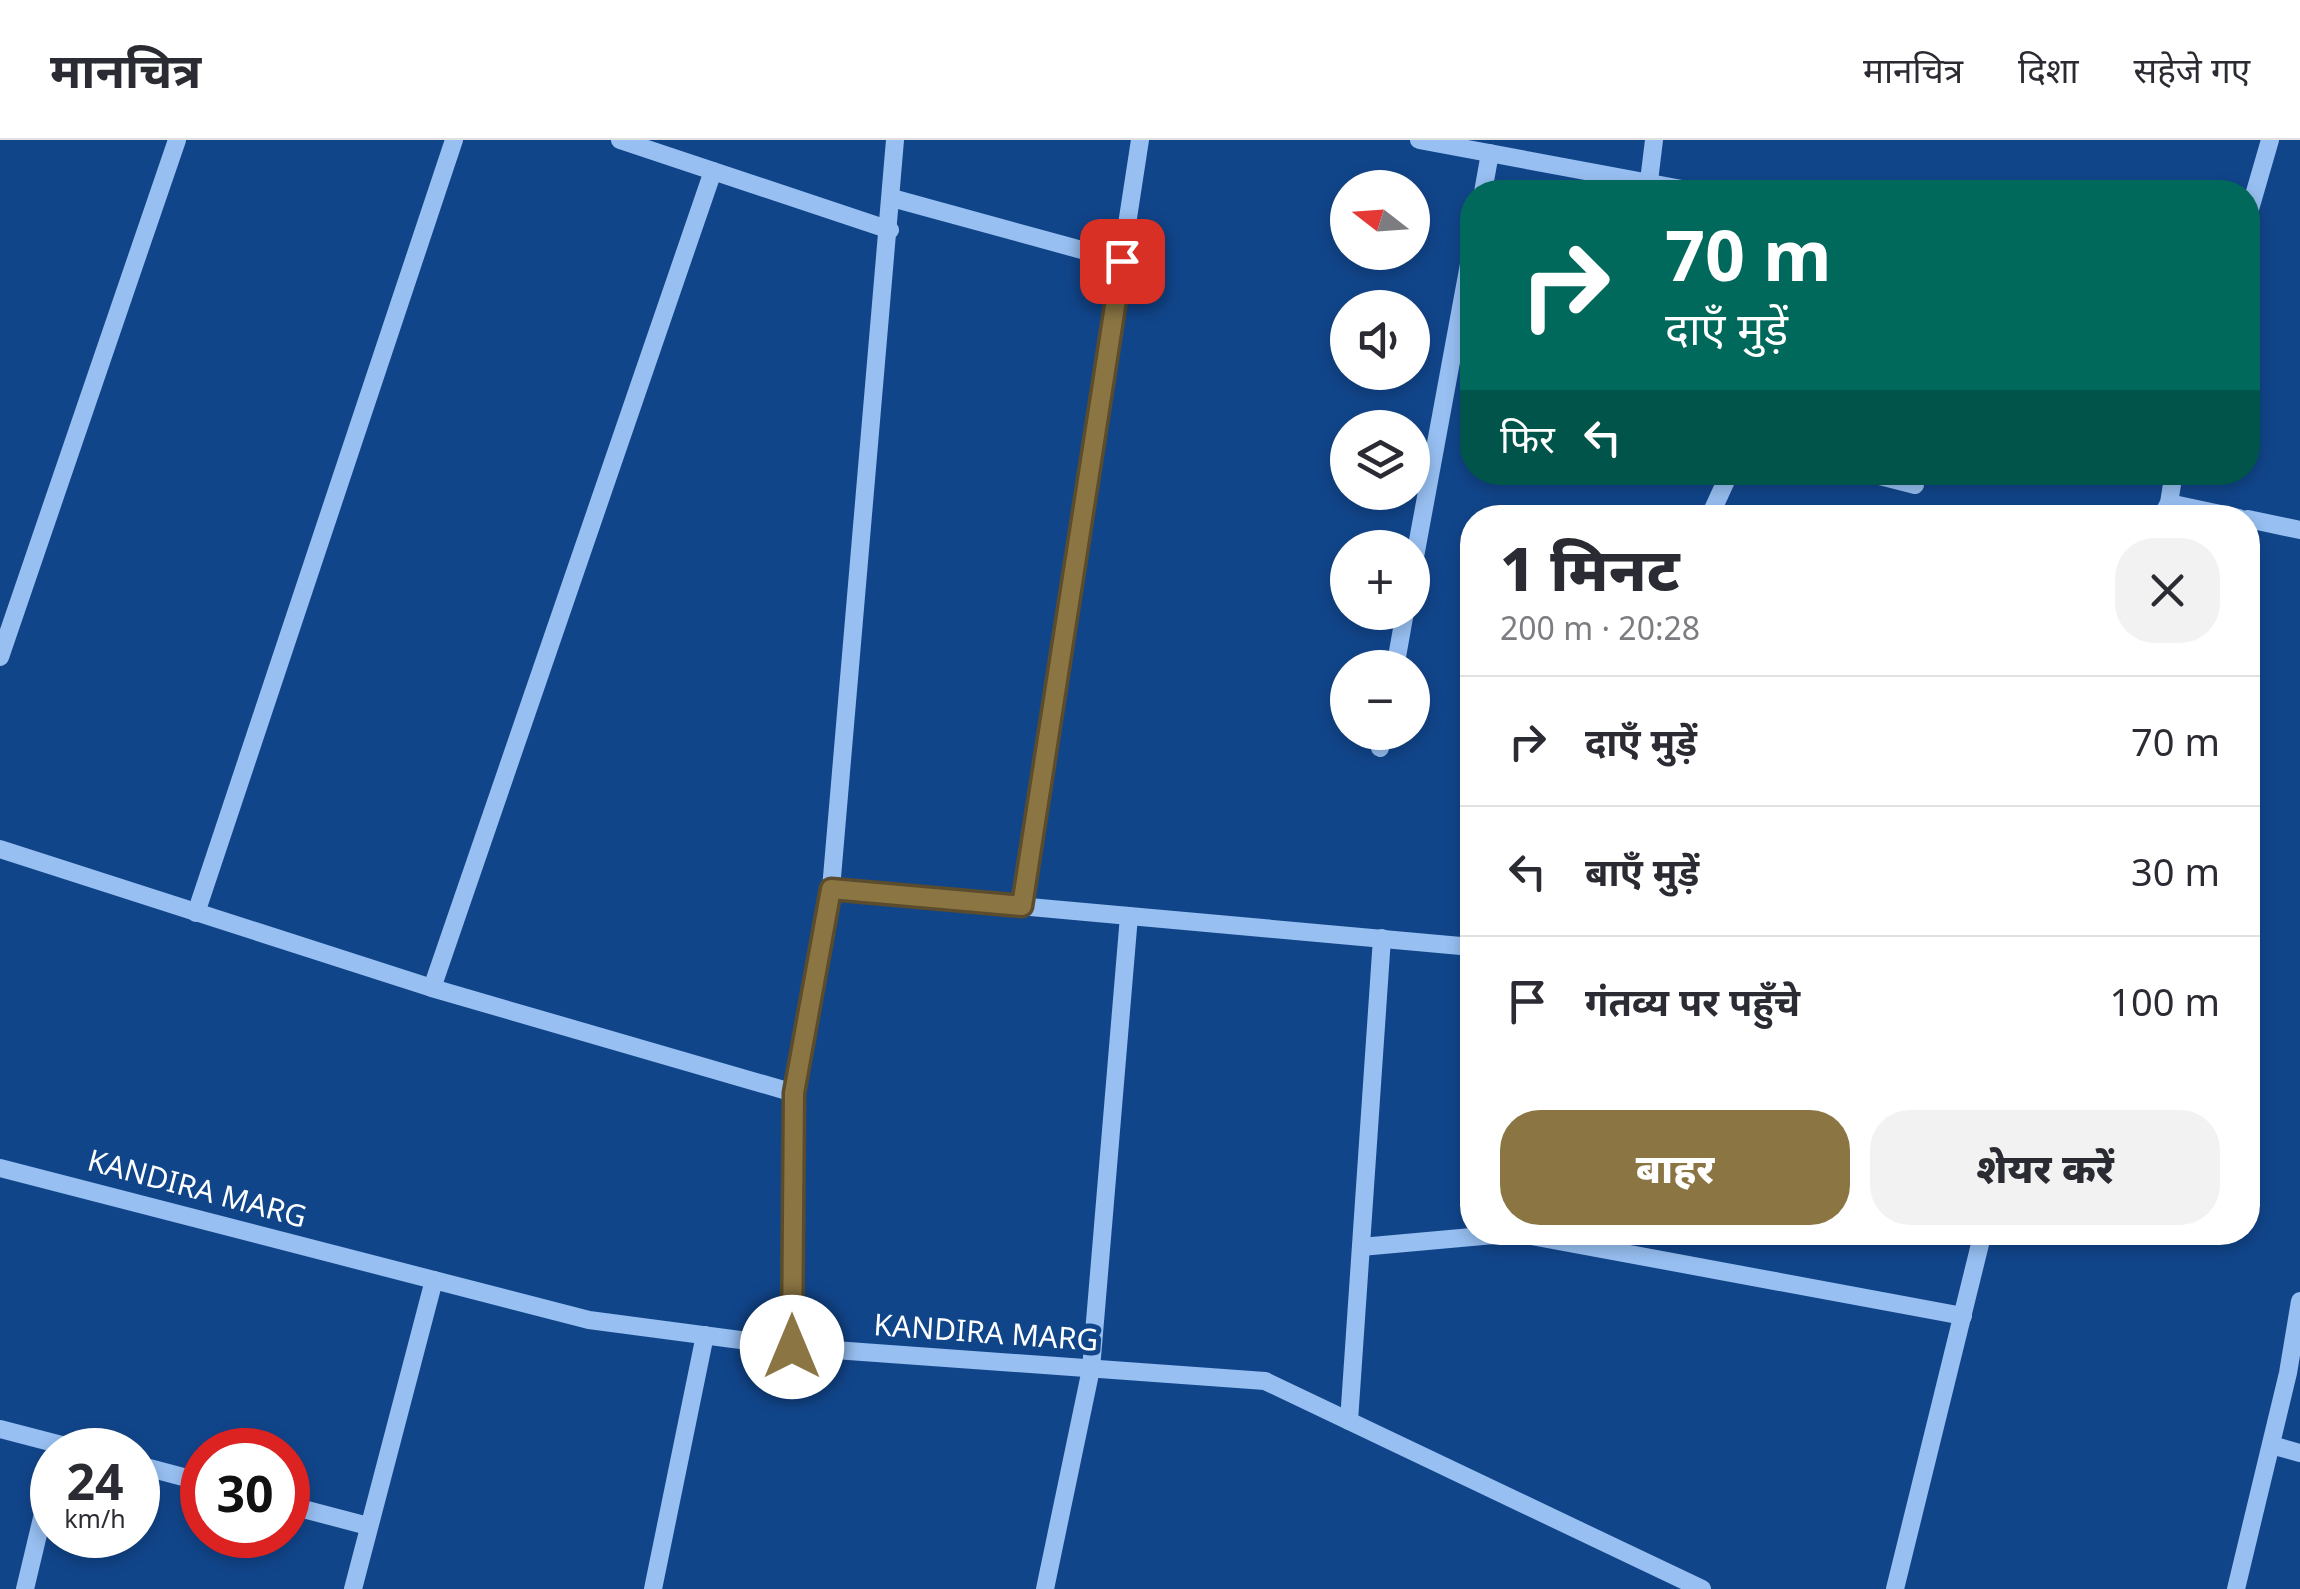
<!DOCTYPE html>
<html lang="hi">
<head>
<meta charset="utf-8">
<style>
  body { margin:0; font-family:"Noto Sans","Noto Sans Devanagari",sans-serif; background:#f2f2f3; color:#2b2b33; height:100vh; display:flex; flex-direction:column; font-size:38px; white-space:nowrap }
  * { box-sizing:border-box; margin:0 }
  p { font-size:32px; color:#7c7c81 }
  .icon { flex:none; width:55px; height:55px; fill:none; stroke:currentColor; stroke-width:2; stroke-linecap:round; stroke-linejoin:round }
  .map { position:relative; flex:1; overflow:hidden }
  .panel { position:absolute; left:1460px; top:365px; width:800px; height:740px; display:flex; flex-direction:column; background:#fff; border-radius:40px; box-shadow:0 5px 15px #0003 }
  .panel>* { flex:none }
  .guide { position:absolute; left:1460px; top:40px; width:800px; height:305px; border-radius:40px; box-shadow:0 5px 15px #0003; background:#00695c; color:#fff; overflow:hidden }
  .needle { width:65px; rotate:287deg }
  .tools { position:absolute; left:1330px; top:30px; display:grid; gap:20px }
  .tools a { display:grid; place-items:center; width:100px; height:100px; border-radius:50%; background:#fff; box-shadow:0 5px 15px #0003; font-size:50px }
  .speed { position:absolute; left:30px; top:1288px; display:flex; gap:20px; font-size:50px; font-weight:700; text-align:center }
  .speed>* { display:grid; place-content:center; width:130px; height:130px; border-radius:50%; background:#fff; box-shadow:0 5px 15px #0003; line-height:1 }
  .speed small { font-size:25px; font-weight:400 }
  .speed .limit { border:15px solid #d22; background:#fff; color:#111 }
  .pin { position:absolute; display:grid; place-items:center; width:85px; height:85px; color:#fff; margin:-42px; border-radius:20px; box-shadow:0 5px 15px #0006 }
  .me { position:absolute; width:110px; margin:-55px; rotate:0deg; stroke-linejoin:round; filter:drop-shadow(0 0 8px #0008) }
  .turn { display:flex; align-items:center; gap:35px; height:210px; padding:0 40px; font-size:45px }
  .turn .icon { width:130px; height:130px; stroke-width:2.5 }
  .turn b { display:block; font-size:70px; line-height:85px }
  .then { display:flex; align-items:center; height:95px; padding:0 40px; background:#0003; gap:20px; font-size:38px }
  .round { display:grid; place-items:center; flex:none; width:105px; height:105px; border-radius:40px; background:#f2f2f3 }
  .summary { display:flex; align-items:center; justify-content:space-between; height:170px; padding:0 40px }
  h1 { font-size:60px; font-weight:800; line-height:75px }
  .action { display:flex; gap:20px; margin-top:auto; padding:20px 40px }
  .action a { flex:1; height:115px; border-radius:40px; background:#8a7543; color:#fff; font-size:40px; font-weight:800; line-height:115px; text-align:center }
  .action a+a { background:#f2f2f3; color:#2b2b33 }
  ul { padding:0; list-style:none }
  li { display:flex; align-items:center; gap:30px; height:130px; padding:0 40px; border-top:2px solid #e1e1e2 }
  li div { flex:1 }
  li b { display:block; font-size:38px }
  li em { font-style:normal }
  header { display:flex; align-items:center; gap:60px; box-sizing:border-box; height:140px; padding:0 50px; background:#fff; border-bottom:2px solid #e1e1e2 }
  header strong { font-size:48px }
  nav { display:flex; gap:55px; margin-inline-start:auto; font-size:35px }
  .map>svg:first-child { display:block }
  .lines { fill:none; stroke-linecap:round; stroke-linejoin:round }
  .minor { stroke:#97bff1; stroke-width:18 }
  .route-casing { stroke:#5a4c2c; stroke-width:25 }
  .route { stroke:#8a7543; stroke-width:18 }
  .labels { text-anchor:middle; stroke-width:10; stroke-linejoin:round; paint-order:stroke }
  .street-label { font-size:30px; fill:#fff; stroke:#11458a }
</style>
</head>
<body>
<header>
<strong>मानचित्र</strong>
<nav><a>मानचित्र</a><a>दिशा</a><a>सहेजे गए</a></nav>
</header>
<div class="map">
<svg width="2300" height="1449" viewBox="0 0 2300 1449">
  <rect width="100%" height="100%" fill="#11458a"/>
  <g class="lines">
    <g class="minor">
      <polyline points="620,0 890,90"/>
      <polyline points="1419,0 1698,52"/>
      <polyline points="1649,41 1654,0"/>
      <polyline points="1483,52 1490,13"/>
      <polyline points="892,58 1122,121"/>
      <polyline points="2248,76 2270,0"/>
      <polyline points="1864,332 1915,345"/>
      <polyline points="2169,363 2239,378"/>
      <polyline points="1709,378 1730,332"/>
      <polyline points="2161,378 2169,363 2174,332"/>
      <polyline points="2248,379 2300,390"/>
      <polyline points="1412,433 1472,108"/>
      <polyline points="0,517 177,0"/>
      <polyline points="1395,528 1405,472"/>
      <polyline points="1380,608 1383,592"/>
      <polyline points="0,709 432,848 794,953"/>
      <polyline points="831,749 1472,807"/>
      <polyline points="1022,766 1140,0"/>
      <polyline points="196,773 454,0"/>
      <polyline points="432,848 713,31"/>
      <polyline points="0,1028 589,1180 793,1207 1265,1241 1702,1449"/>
      <polyline points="1361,1107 1516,1093 1963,1176"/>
      <polyline points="793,1207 794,953 831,749 895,0"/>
      <polyline points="1349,1281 1382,798"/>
      <polyline points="0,1289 81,1310"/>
      <polyline points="2271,1305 2300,1313"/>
      <polyline points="138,1325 202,1342"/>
      <polyline points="288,1365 368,1386"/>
      <polyline points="25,1449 52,1336"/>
      <polyline points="353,1449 434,1140"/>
      <polyline points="653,1449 705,1195"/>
      <polyline points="1045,1449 1091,1229 1129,776"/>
      <polyline points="1895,1449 1983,1092"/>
      <polyline points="2236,1449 2288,1233 2300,1161"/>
    </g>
  </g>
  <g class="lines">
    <defs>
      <polyline id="route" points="792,1207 794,953 831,749 1022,766 1122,121"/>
    </defs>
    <use href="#route" class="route-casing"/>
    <use href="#route" class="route"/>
  </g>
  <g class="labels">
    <g class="street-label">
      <text transform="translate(197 1049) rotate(15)" y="10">KANDIRA MARG</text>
      <text transform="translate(986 1193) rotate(4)" y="10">KANDIRA MARG</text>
    </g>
  </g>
</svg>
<div class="tools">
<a><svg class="needle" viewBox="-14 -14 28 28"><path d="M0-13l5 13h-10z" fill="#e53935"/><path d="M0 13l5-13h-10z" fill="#7c7c81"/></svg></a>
<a><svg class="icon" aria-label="sound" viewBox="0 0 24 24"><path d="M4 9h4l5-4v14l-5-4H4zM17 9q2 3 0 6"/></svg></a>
<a><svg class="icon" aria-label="layers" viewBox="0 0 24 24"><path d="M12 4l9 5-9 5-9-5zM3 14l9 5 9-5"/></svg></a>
<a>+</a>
<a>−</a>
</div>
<div class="speed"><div>24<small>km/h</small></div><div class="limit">30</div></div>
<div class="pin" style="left:1122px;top:121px;background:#d93025"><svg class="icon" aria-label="arrive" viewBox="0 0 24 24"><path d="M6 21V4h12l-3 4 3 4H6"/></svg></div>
<svg class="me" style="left:792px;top:1207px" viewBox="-20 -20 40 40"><circle r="19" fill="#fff"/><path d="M0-13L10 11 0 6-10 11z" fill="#8a7543"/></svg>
<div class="guide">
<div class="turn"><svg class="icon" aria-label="right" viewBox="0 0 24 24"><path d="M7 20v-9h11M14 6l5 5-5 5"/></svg><div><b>70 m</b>दाएँ मुड़ें</div></div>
<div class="then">फिर<svg class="icon" aria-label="left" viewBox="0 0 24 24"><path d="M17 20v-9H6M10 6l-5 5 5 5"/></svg></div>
</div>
<section class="panel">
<div class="summary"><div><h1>1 मिनट</h1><p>200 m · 20:28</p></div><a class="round"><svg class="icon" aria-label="close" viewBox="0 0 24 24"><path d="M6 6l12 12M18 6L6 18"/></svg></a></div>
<ul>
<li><svg class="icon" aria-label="right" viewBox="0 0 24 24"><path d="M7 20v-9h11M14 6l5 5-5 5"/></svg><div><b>दाएँ मुड़ें</b></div><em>70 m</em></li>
<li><svg class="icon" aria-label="left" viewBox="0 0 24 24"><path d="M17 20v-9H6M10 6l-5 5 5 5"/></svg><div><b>बाएँ मुड़ें</b></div><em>30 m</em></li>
<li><svg class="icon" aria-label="arrive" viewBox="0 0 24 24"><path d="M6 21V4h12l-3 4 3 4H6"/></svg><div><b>गंतव्य पर पहुँचे</b></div><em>100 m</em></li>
</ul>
<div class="action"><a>बाहर</a><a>शेयर करें</a></div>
</section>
</div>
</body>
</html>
